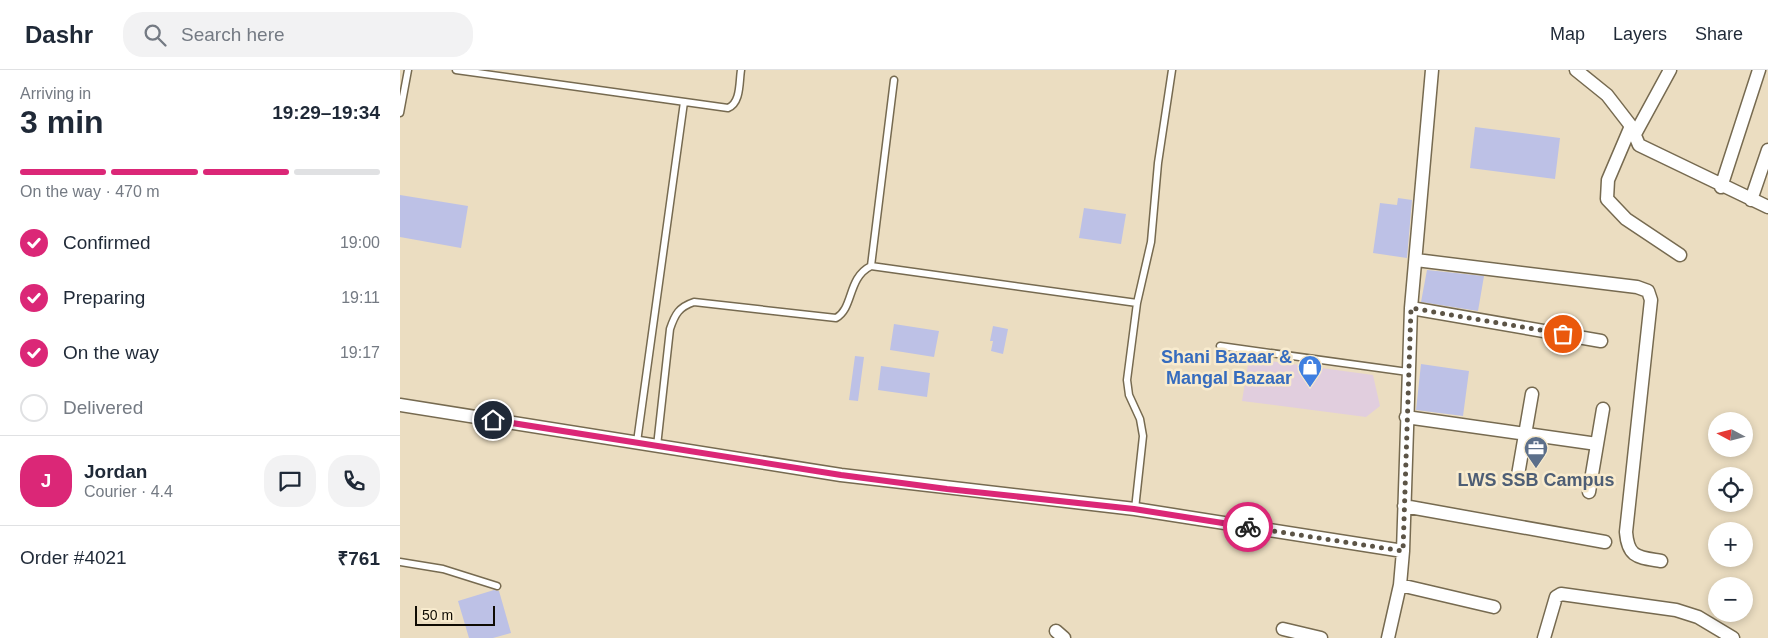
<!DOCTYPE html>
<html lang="en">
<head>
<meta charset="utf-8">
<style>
  body { margin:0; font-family:Helvetica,sans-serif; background:#f2f2f3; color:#1f2937; height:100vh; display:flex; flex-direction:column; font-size:19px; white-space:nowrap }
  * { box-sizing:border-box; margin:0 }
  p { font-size:16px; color:#747a83 }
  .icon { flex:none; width:28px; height:28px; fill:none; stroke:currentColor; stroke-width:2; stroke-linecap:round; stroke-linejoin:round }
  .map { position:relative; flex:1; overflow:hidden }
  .drawer { display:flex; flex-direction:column; background:#fff; width:400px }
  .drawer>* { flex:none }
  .needle { width:32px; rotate:277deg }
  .buttons { position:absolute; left:1308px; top:342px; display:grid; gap:10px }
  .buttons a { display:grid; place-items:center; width:45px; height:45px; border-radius:50%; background:#fff; box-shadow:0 2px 8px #0003; font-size:25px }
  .scale { position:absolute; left:15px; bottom:12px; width:80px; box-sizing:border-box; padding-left:5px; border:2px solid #0f0b03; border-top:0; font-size:14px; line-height:18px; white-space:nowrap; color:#0f0b03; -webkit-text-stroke:4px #f8ebce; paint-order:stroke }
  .pin { position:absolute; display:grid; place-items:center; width:42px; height:42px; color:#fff; margin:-21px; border:2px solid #fff; border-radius:50%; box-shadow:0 1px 5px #0007 }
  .courier { position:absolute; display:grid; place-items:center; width:50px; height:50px; margin:-25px; border:4px solid #db2777; border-radius:50%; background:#fff; color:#222; box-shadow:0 1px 6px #0007 }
  .headline em { font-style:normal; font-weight:700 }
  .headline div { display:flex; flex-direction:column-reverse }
  .headline { display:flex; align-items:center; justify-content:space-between; height:85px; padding:0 20px }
  h1 { font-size:32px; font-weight:700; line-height:38px }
  .bar { display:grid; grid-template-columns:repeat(4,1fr); gap:8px 5px; align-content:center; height:60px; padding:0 20px }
  .bar i { height:6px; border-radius:4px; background:#e0e1e3 }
  .bar .on { background:#db2777 }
  .bar p { grid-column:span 4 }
  .line { display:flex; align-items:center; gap:12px; padding:0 20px; border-top:1px solid #e0e1e3 }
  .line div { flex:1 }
  .round { display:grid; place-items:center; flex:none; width:52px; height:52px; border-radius:20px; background:#f2f2f3 }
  ol { padding:0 20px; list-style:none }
  li { display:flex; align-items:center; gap:15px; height:55px }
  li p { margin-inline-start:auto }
  li .icon { padding:5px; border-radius:50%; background:#db2777; color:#fff; stroke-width:4 }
  li:last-child { color:#747a83 }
  li i { width:28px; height:28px; border:2px solid #e0e1e3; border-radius:50% }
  header { display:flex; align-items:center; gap:30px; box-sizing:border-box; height:70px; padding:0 25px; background:#fff; border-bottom:1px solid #e0e1e3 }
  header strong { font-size:24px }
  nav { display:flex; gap:28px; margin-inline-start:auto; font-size:18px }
  .search { width:350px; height:45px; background:#f2f2f3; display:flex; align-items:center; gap:12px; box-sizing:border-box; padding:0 18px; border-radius:20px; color:#747a83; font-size:19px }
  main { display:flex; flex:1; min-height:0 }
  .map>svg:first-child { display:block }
  .commercial { fill:#e1cede }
  .building { fill:#bdc1e6 }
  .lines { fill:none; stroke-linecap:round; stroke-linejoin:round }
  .service-casing { stroke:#766a50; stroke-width:9 }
  .minor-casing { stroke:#766a50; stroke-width:15 }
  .service { stroke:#fff; stroke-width:6 }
  .minor { stroke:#fff; stroke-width:12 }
  .done { stroke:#5c5446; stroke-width:5; stroke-dasharray:0 9 }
  .route { stroke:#db2777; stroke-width:6 }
  .labels { text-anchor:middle; stroke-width:5; stroke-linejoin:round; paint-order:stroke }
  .shop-label { font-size:18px; font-weight:bold; fill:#366cbe; stroke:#f8ebce; text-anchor:end }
  .service-label { font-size:18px; font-weight:bold; fill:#4e5e75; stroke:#f8ebce }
</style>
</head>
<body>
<header>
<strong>Dashr</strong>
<div class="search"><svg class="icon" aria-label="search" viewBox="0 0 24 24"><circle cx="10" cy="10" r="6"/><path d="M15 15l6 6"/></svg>Search here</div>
<nav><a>Map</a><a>Layers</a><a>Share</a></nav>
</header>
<main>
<section class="drawer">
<div class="headline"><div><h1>3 min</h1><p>Arriving in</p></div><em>19:29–19:34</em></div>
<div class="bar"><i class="on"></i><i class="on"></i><i class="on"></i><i></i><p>On the way · 470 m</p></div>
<ol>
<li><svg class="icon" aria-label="check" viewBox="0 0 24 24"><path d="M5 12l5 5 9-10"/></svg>Confirmed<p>19:00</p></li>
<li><svg class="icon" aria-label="check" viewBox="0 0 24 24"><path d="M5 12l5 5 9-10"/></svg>Preparing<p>19:11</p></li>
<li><svg class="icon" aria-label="check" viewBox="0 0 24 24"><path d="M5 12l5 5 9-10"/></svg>On the way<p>19:17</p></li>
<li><i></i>Delivered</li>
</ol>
<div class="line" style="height:90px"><b class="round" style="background:#db2777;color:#fff">J</b><div><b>Jordan</b><p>Courier · 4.4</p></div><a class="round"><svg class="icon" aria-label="chat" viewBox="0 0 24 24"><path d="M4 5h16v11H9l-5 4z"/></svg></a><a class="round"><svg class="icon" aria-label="phone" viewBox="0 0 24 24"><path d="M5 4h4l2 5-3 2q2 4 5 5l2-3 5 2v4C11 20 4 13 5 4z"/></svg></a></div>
<div class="line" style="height:65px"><div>Order #4021</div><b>₹761</b></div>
</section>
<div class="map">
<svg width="1368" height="568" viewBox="0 0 1368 568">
  <rect width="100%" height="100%" fill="#ebddc1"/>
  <!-- commercial -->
  <path class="commercial" d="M 849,288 L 973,305 L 980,336 L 966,347 L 842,331 Z"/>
  <!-- building -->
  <path class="building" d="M 1075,57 L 1160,68 L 1155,109 L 1070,98 Z
    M 0,125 L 68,136 L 61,178 L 0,167 Z
    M 998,128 L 1012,130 L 1007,188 L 973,183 L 980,133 L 997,135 Z
    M 684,138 L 726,144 L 721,174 L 679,168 Z
    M 1027,200 L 1084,206 L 1078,241 L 1021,232 Z
    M 494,254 L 539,261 L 534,287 L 490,280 Z
    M 593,256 L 608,259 L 603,284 L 591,281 L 593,271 L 590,271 Z
    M 455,286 L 464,287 L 458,331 L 449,330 Z
    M 1021,294 L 1069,301 L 1063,346 L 1016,340 Z
    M 481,296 L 530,303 L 527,327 L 478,320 Z
    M 94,520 L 99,521 L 111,563 L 93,568 L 69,568 L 58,531 Z"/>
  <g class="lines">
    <!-- service casing -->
    <g class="service-casing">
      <path id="service" d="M 56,0 L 328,38 C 341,33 339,12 341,0
        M 0,43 L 8,0
        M 471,196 L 494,10
        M 820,276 L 1008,302
        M 237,372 L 284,32
        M 257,376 L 270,259 C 275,244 279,237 294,232 L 436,248 C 454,238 447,208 471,196 L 737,233
        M 735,439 L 743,366 L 740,349 L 729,325 L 727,310 L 737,233 L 751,172 L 758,93 L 772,0
        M 0,492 L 43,499 L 97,516"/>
    </g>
    <!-- minor casing -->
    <g class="minor-casing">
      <path id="minor" d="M 1176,0 L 1207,25 L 1231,56 L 1239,75 L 1368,137
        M 1231,56 L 1208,110 L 1207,129 L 1226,149 L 1280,185
        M 1234,66 L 1270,0
        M 1321,117 L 1359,0
        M 1351,130 L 1368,80
        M 1016,190 L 1237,217 L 1248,221 L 1251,230 L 1226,462 C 1228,488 1238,487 1261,491
        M 1011,238 L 1201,271
        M 0,335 L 441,405 L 735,439 L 1003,481
        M 1006,347 L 1197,374
        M 1118,405 L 1132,324
        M 1189,422 L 1203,339
        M 1004,436 L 1205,472
        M 1000,515 L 1094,537
        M 883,559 L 921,568
        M 656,561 L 664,568
        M 988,568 L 1000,515 L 1003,481 L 1011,238 L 1032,0
        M 1144,568 L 1156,527 L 1161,524 L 1276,540 L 1298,547 L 1333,568"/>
    </g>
    <!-- service -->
    <use href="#service" class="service"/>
    <!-- minor -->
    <use href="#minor" class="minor"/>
  </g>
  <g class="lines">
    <!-- done -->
    <path class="done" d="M 848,457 L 1003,481 L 1011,238 L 1163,264"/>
    <!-- route -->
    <path class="route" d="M 93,350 L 441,405 L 547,419 L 734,439 L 848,457"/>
  </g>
  <!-- icons -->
  <defs>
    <g id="shop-pin" transform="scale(1.25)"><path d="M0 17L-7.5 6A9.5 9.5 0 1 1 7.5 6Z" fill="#3f7fe0" stroke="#f8ebce"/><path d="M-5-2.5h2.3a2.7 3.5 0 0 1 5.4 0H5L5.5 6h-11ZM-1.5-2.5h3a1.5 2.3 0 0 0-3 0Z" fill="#fff"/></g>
    <g id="office-pin" transform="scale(1.25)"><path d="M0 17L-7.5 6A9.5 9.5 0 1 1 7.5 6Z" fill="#5c6f8a" stroke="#f8ebce"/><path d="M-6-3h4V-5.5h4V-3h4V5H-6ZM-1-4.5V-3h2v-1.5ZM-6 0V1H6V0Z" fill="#fff"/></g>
  </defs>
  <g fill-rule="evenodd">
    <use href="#shop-pin" x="910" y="297"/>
    <use href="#office-pin" x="1136" y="378"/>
  </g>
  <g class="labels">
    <!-- shop labels -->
    <g class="shop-label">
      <text x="892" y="293">Shani Bazaar &amp;<tspan x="892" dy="21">Mangal Bazaar</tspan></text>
    </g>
    <!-- service labels -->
    <g class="service-label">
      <text x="1136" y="416">LWS SSB Campus</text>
    </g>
  </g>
</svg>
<div class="buttons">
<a><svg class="needle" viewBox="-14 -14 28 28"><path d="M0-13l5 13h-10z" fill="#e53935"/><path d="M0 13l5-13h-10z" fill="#747a83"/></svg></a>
<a><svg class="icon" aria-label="locate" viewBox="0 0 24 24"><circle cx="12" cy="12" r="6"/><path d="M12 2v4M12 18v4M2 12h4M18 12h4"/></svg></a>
<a>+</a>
<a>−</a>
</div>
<div class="scale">50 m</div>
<div class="pin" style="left:1163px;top:264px;background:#ea580c"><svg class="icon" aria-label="bag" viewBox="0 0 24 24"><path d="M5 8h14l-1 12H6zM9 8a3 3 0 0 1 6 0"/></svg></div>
<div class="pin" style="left:93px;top:350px;background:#1f2937"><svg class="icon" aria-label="home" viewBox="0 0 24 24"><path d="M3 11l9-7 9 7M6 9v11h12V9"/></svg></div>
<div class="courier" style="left:848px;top:457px"><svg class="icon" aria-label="bike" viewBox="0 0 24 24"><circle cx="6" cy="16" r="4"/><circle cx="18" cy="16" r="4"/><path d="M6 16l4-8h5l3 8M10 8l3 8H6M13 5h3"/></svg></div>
</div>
</main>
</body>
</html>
